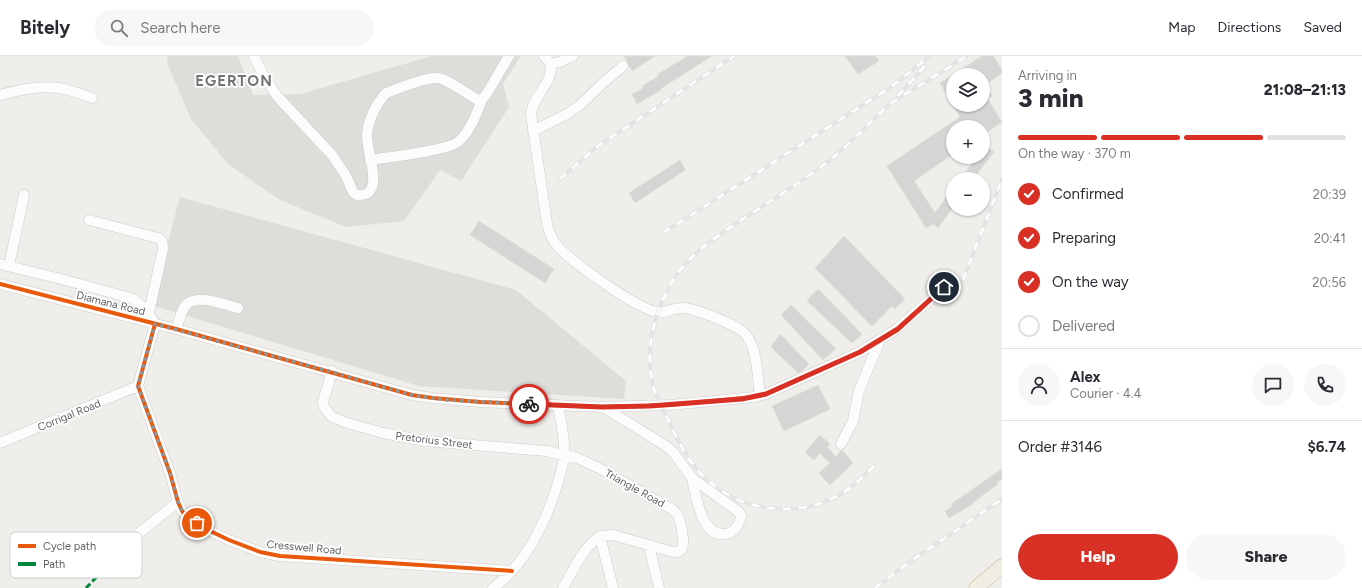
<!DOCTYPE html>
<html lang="en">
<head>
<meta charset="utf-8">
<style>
  body { margin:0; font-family:Figtree,sans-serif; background:#f7f7f7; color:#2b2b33; height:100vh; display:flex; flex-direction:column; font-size:15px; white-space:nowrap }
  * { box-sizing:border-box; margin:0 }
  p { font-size:13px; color:#7c7c81 }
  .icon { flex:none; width:22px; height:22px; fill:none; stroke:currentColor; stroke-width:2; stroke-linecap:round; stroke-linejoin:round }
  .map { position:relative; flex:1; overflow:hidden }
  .sheet { display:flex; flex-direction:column; background:#fff; width:360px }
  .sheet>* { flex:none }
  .fabs { position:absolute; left:946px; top:12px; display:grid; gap:8px }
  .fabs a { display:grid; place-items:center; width:44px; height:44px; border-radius:50%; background:#fff; box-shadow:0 1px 3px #0004; font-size:20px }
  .pin { position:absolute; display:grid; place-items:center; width:34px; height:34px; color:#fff; margin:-17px; border:2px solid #fff; border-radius:50%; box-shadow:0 1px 4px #0007 }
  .courier { position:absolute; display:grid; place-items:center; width:40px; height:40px; margin:-20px; border:3px solid #d93025; border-radius:50%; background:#fff; color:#222; box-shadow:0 1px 5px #0007 }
  .headline em { font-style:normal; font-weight:800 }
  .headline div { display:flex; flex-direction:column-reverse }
  .headline { display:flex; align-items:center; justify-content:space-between; height:68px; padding:0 16px }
  h1 { font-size:26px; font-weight:800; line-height:30px }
  .bar { display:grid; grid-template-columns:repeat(4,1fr); gap:6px 4px; align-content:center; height:48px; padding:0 16px }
  .bar i { height:5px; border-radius:3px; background:#e1e1e2 }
  .bar .current { background:#d93025 }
  .bar p { grid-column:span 4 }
  .line { display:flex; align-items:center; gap:10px; padding:0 16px; border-top:1px solid #e1e1e2 }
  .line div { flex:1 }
  .round { display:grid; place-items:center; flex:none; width:42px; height:42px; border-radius:21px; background:#f7f7f7 }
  ol { padding:0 16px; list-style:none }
  li { display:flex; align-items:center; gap:12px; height:44px }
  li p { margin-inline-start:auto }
  li .icon { padding:4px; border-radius:50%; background:#d93025; color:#fff; stroke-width:4 }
  li:last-child { color:#7c7c81 }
  li i { width:22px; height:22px; border:2px solid #e1e1e2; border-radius:50% }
  .primary-button { display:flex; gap:8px; margin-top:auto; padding:8px 16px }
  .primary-button a { flex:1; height:46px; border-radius:24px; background:#d93025; color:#fff; font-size:16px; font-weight:800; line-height:46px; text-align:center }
  .primary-button a+a { background:#f7f7f7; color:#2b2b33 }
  header { display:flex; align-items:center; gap:24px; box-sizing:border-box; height:56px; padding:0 20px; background:#fff; border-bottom:1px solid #e1e1e2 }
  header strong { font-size:19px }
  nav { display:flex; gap:22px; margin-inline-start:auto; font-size:14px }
  .search { width:280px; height:36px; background:#f7f7f7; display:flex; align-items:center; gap:10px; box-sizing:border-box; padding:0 14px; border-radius:22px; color:#7c7c81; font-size:15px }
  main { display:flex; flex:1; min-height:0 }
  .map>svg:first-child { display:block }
  .industrial { fill:#dfddda }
  .building { fill:#d6d5d3; stroke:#deddd9; fill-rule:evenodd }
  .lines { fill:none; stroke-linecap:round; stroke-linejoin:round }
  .minor-casing { stroke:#cbcccc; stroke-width:11 }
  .highway-casing { stroke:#c8b996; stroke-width:15 }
  .minor { stroke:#fdfcfc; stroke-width:10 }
  .highway { stroke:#f0ede3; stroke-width:14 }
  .rail-casing { stroke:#e4e4e4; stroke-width:4 }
  .rail { stroke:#fff; stroke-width:2.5; stroke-dasharray:8; stroke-linecap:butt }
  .quiet { stroke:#00873e; stroke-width:3; stroke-dasharray:6 3; stroke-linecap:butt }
  .cycleway-casing { stroke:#fff; stroke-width:6 }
  .cycleway { stroke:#e8590c; stroke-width:4 }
  .done { stroke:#919496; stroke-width:4; stroke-dasharray:0 7.2 }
  .route { stroke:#d93025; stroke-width:5 }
  .labels { text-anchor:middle; stroke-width:3.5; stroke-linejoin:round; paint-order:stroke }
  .street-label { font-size:11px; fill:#5f6368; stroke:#fff }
  .district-label { font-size:15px; font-weight:bold; letter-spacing:1px; fill:#70757a; stroke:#fff }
  .key { fill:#fff; stroke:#cfd0d2; stroke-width:1 }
  .key-label { font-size:11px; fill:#5f6368 }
</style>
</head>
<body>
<header>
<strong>Bitely</strong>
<div class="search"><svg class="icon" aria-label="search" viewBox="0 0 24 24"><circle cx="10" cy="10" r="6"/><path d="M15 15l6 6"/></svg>Search here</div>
<nav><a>Map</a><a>Directions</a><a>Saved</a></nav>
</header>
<main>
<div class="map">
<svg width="1002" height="532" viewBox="0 0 1002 532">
  <rect width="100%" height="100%" fill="#efeeea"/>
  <!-- industrial -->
  <path class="industrial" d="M 167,0 L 238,0 L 253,39 L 300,38 L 432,0 L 521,0 L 503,28 L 509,51 L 461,125 L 440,114 L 404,165 L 346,171 L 280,144 L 228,108 L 191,63 L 168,9 Z
    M 180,141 L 516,234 L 626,325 L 624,343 L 419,330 L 151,249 Z"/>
  <!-- building -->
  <path class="building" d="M 624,0 L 655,0 L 632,15 Z
    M 688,0 L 712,0 L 660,33 L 661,34 L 637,48 L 632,38 L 644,32 L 642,30 L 659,20 L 658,18 Z
    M 845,0 L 875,0 L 879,5 L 858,18 Z
    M 982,0 L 993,0 L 1002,14 L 1002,17 L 985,29 L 992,40 L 987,42 L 1002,66 L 983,79 L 983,71 L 953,71 L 953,98 L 914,125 L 935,157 L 953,132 L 953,151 L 938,172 L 934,168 L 926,172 L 887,110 L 960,61 L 940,27 ZM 953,19 L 983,19 L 983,49 L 953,49 Z
    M 983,88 L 994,96 L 973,123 L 960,123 L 977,101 L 983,101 Z
    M 680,104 L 685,114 L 635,147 L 629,137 Z
    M 479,165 L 554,213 L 545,227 L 470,179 Z
    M 844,180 L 905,243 L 895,253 L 892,250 L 872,270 L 815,212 Z
    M 818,233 L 862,278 L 852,287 L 807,245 Z
    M 791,249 L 836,293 L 823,304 L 781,259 Z
    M 780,278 L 809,308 L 802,315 L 798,317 L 771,291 Z
    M 818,329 L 830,353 L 784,375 L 772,350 Z
    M 820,379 L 830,388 L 827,391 L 836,401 L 842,394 L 853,407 L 830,429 L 819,417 L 830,407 L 820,397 L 814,404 L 805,396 Z
    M 1002,413 L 1002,423 L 998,425 L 998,428 L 972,447 L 973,448 L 949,462 L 945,455 L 953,450 L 951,448 Z"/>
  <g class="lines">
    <!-- minor casing -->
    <g class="minor-casing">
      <path id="minor" d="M 254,0 L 263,19 L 277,40 L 332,99 L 346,120 L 353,136 L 357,139 C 361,139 366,139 369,136 C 380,125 366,93 367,79 C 368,64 376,48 386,37 C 397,33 425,21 437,22 C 449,23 466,38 478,44 L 482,43 L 486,39 L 509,0
        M 544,0 C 546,2 549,5 550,8 C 556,23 532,41 531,58 L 547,168 C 549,175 551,181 555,187 C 568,204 638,254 658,256 C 667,257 675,251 685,252 C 697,254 708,259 719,263 C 727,267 734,270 741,274 C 758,286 757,320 760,339
        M 550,8 L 560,6 L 573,0
        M 0,39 C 22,33 46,28 68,34 C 76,36 84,39 92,42
        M 533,75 L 567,58 L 580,49 L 603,27 L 623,10
        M 370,104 C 388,101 445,95 458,86 C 470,76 477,58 482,43
        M 89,164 L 158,182 C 163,185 163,188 163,193 L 149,256
        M 0,208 L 57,222 L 131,242 C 142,248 149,257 155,268 L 138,330 L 170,417 L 178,446 L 182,455 L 189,462 L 206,473 L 229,484 L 260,496 L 280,500 L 512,515
        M 9,210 L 24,139
        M 0,228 L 176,273 L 412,339 L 433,342 L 480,346 L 602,351 L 670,349 L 754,341 L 766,338 L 860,296 L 897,273 L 944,231
        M 176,273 C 179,265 181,255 186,249 C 197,237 225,249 238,252
        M 332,315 L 323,346 L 324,351 L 331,360 L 344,366 L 383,377 L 425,385 L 546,395 L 577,402 L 599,412 L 668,451 C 672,453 676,456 678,460 C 681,466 685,487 682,493 C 680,496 677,496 673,496 L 613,479 L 600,480 L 613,532
        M 603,351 L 666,390 L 673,396 L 692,422 L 739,456 L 741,460 C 740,467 736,474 729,477 C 702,486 696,440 692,422
        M 0,387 L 138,330
        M 841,388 L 853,365 L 859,335 L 880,284
        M 649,490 L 659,532
        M 119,493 L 178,446
        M 493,532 C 524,509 543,472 555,436 C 559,424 563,411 564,398 C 565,382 561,365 558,350
        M 563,532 C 573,514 583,492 600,480"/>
    </g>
    <!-- highway casing -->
    <g class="highway-casing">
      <path id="highway" d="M 976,532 L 1002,510"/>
    </g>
    <!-- minor -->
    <use href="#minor" class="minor"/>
    <!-- highway -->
    <use href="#highway" class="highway"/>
    <!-- rail casing -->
    <g class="rail-casing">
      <path id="rail" d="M 898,40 L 925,10
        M 560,123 L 598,90 L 734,0
        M 663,177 L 891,31 L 930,0
        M 963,224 L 1002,123
        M 874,410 C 864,420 854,430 841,438 C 794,465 731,455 696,412 C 686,400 679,386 672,372 C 666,359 659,346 654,333 C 644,298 653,262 669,231 C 686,200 714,182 743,163 C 769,146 796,129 821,111 C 846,93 865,70 888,50 C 897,43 907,37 917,31 C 934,21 950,10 967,0
        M 875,532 L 911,505 L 1002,443"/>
    </g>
    <!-- rail -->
    <use href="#rail" class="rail"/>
    <!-- quiet -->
    <path class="quiet" d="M 86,532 L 117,500 L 119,493"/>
    <!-- cycleway casing -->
    <g class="cycleway-casing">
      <path id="cycleway" d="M 0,228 L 176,273 L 412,339 L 433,342 L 480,346 L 602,351 L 670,349 L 754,341 L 766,338 L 860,296 L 897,273 L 944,231
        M 155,268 L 138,330 L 170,417 L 178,446 L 182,455 L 189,462 L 206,473 L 229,484 L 260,496 L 280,500 L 512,515"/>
    </g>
    <!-- cycleway -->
    <use href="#cycleway" class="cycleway"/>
  </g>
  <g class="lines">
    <!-- done -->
    <path class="done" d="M 197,467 L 189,462 L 182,455 L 178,446 L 170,417 L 138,330 L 155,268 L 332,316 L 412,339 L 448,344 L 529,348"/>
    <!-- route -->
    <path class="route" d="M 529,348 L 602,351 L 650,350 L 742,343 L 766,338 L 860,296 L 898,273 L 944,231"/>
  </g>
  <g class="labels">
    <!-- street labels -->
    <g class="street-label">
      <text transform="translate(111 247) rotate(14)" y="4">Diamana Road</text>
      <text transform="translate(69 359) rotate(-22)" y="4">Corrigal Road</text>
      <text transform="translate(434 384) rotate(7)" y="4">Pretorius Street</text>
      <text transform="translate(635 432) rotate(29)" y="4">Triangle Road</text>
      <text transform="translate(304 491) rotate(5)" y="4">Cresswell Road</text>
    </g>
    <!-- district labels -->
    <g class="district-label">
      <text x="234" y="30">EGERTON</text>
    </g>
  </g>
  <!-- legend -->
  <rect x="10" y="476" width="132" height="46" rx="6" class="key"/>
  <rect x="18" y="488" width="18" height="4" fill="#e8590c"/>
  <rect x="18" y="506" width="18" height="4" fill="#00873e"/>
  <g class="key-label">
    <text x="43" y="494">Cycle path</text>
    <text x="43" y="512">Path</text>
  </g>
</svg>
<div class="fabs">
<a><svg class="icon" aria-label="layers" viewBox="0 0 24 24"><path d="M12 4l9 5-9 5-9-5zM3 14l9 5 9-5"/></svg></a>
<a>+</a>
<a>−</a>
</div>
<div class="pin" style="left:197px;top:467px;background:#ea580c"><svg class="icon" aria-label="bag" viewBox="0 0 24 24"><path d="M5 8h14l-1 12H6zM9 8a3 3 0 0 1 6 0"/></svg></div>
<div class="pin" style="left:944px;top:231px;background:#1f2937"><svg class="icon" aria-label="home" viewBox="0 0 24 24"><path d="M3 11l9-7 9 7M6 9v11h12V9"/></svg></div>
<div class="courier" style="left:529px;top:348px"><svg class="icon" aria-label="bike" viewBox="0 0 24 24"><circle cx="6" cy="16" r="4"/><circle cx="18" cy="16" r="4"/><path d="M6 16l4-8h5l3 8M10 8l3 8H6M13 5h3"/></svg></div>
</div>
<section class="sheet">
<div class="headline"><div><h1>3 min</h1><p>Arriving in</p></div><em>21:08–21:13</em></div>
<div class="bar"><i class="current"></i><i class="current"></i><i class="current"></i><i></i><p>On the way · 370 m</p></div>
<ol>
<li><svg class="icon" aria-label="check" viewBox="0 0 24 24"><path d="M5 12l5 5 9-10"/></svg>Confirmed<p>20:39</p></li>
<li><svg class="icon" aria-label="check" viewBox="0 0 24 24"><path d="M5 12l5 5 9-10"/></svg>Preparing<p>20:41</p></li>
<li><svg class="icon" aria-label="check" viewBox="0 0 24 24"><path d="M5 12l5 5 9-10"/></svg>On the way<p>20:56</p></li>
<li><i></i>Delivered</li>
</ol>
<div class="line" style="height:72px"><a class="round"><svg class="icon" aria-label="person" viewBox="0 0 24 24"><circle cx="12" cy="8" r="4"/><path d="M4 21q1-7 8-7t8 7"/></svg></a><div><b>Alex</b><p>Courier · 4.4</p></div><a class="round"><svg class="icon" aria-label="chat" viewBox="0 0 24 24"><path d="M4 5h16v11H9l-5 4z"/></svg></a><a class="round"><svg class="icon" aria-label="phone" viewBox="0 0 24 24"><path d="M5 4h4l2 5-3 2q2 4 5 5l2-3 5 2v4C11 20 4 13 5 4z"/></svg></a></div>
<div class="line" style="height:52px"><div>Order #3146</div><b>$6.74</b></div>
<div class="primary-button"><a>Help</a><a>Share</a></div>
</section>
</main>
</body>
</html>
